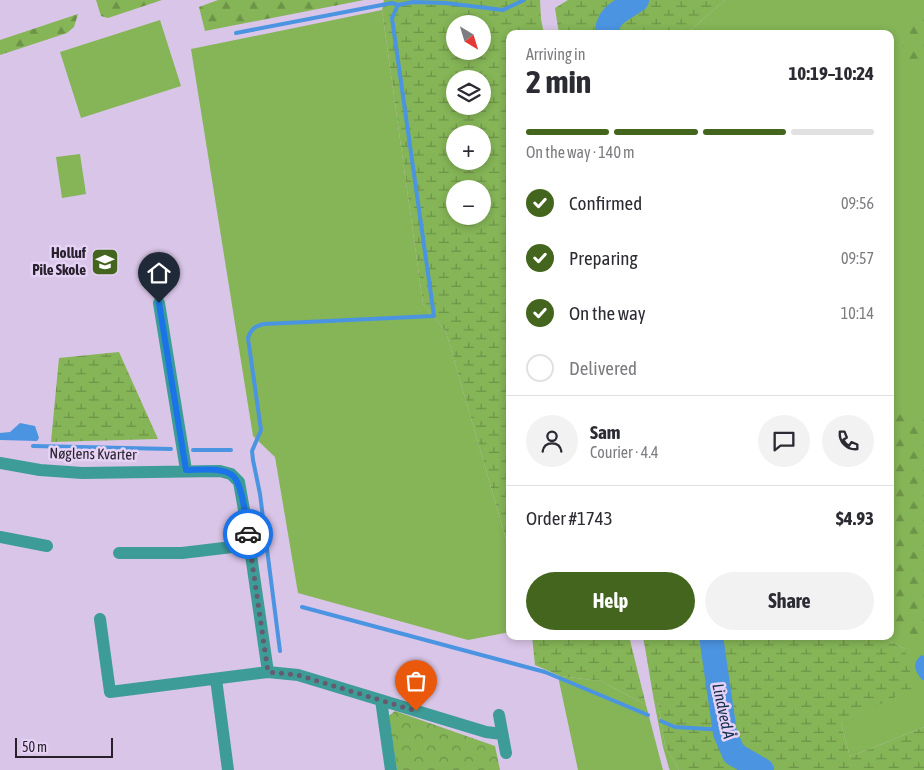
<!DOCTYPE html>
<html lang="en">
<head>
<meta charset="utf-8">
<style>
  body { margin:0; font-family:"Asap Condensed",sans-serif; background:#f2f2f3; color:#2b2b33; height:100vh; display:flex; flex-direction:column; font-size:19px; white-space:nowrap }
  * { box-sizing:border-box; margin:0 }
  p { font-size:16px; color:#7c7c81 }
  .icon { flex:none; width:28px; height:28px; fill:none; stroke:currentColor; stroke-width:2; stroke-linecap:round; stroke-linejoin:round }
  .map { position:relative; flex:1; overflow:hidden }
  .details { position:absolute; left:506px; top:30px; width:388px; height:610px; display:flex; flex-direction:column; background:#fff; border-radius:10px; box-shadow:0 2px 8px #0003 }
  .details>* { flex:none }
  .needle { width:32px; rotate:142deg }
  .fabs { position:absolute; left:446px; top:15px; display:grid; gap:10px }
  .fabs a { display:grid; place-items:center; width:45px; height:45px; border-radius:50%; background:#fff; box-shadow:0 2px 8px #0003; font-size:25px }
  .scale { position:absolute; left:15px; bottom:12px; width:98px; box-sizing:border-box; padding-left:5px; border:2px solid #28212d; border-top:0; font-size:14px; line-height:18px; white-space:nowrap; color:#28212d; -webkit-text-stroke:4px #e6d2f4; paint-order:stroke }
  .pin { position:absolute; display:grid; place-items:center; width:42px; height:42px; color:#fff; margin:-51px -21px; border-radius:50% 50% 50% 0; rotate:-45deg; box-shadow:0 0 5px #0007 }
  .pin .icon { rotate:45deg }
  .courier { position:absolute; display:grid; place-items:center; width:50px; height:50px; margin:-25px; border:4px solid #1a73e8; border-radius:50%; background:#fff; color:#222; box-shadow:0 1px 6px #0007 }
  .overview em { font-style:normal; font-weight:700 }
  .overview div { display:flex; flex-direction:column-reverse }
  .overview { display:flex; align-items:center; justify-content:space-between; height:85px; padding:0 20px }
  h1 { font-size:32px; font-weight:700; line-height:38px }
  .bar { display:grid; grid-template-columns:repeat(4,1fr); gap:8px 5px; align-content:center; height:60px; padding:0 20px }
  .bar i { height:6px; border-radius:4px; background:#e1e1e2 }
  .bar .on { background:#43651d }
  .bar p { grid-column:span 4 }
  .line { display:flex; align-items:center; gap:12px; padding:0 20px; border-top:1px solid #e1e1e2 }
  .line div { flex:1 }
  .round { display:grid; place-items:center; flex:none; width:52px; height:52px; border-radius:26px; background:#f2f2f3 }
  ol { padding:0 20px; list-style:none }
  li { display:flex; align-items:center; gap:15px; height:55px }
  li p { margin-inline-start:auto }
  li .icon { padding:5px; border-radius:50%; background:#43651d; color:#fff; stroke-width:4 }
  li:last-child { color:#7c7c81 }
  li i { width:28px; height:28px; border:2px solid #e1e1e2; border-radius:50% }
  .cta { display:flex; gap:10px; margin-top:auto; padding:10px 20px }
  .cta a { flex:1; height:58px; border-radius:30px; background:#43651d; color:#fff; font-size:20px; font-weight:700; line-height:58px; text-align:center }
  .cta a+a { background:#f2f2f3; color:#2b2b33 }
  .map>svg:first-child { display:block }
  .grass { fill:#85b557 }
  .forest { fill:url(#forest-firs) }
  .wetland { fill:url(#wetland-marsh); fill-rule:evenodd }
  .park { fill:url(#park-crowns) }
  .water { fill:#4b94e1 }
  .lines { fill:none; stroke-linecap:round; stroke-linejoin:round }
  .stream { stroke:#4b94e1; stroke-width:4 }
  .river { stroke:#4b94e1; stroke-width:24 }
  .minor { stroke:#3d9c98; stroke-width:12 }
  .done { stroke:#665a6e; stroke-width:5; stroke-dasharray:0 9 }
  .route { stroke:#1a73e8; stroke-width:6 }
  .labels { text-anchor:middle; stroke-width:5; stroke-linejoin:round; paint-order:stroke }
  .poi-label { font-size:15px; font-weight:bold; fill:#28212d; stroke:#e6d2f4; text-anchor:end }
  .street-label { font-size:15px; fill:#28212d; stroke:#e6d2f4 }
  .water-label { font-size:16px; font-style:italic; fill:#12304f; stroke:#e6d2f4 }
</style>
</head>
<body>
<div class="map">
<svg width="924" height="770" viewBox="0 0 924 770">
  <defs>
    <pattern id="forest-firs" width="22" height="20" patternUnits="userSpaceOnUse" patternTransform="scale(1.25)"><rect width="22" height="20" fill="#85b557"/><path d="M5 1l3.5 6h-7zM16 11l3.5 6h-7z" fill="#6d9348"/></pattern>
    <pattern id="wetland-marsh" width="20" height="14" patternUnits="userSpaceOnUse" patternTransform="scale(1.25)"><rect width="20" height="14" fill="#85b557"/><path d="M1 5h8M5 5V1M11 12h8M15 12V8" fill="none" stroke="#6d9348"/></pattern>
    <pattern id="park-crowns" width="20" height="18" patternUnits="userSpaceOnUse" patternTransform="scale(1.25)"><rect width="20" height="18" fill="#85b557"/><path d="M2 6a3 3 0 1 1 6 0M12 15a3 3 0 1 1 6 0" fill="none" stroke="#6d9348"/></pattern>
  </defs>
  <rect width="100%" height="100%" fill="#d9c5e7"/>
  <!-- grass -->
  <path class="grass" d="M 725,0 L 924,0 L 924,727 L 850,757 L 841,723 L 905,649 L 881,636 L 890,636 L 890,34 L 686,34 Z
    M 382,10 L 423,304 L 446,332 L 510,553 L 510,632 L 468,640 L 298,593 L 275,457 L 253,436 L 191,49 Z
    M 160,20 L 181,86 L 81,118 L 60,52 Z
    M 80,154 L 86,194 L 62,198 L 56,157 Z
    M 560,676 L 601,681 L 646,705 L 663,770 L 578,770 L 559,681 Z
    M 654,701 L 658,703 L 665,746 L 679,770 L 670,770 L 669,768 L 663,747 Z"/>
  <!-- forest -->
  <path class="forest" d="M 96,0 L 162,0 L 108,18 L 101,16 Z
    M 218,0 L 364,0 L 205,31 L 199,7 Z
    M 78,14 L 74,27 L 67,33 L 0,55 L 0,40 Z
    M 924,14 L 924,58 L 897,63 L 913,19 Z
    M 920,411 L 924,416 L 924,642 L 910,638 L 890,625 L 890,424 L 901,413 Z"/>
  <!-- wetland -->
  <path class="wetland" d="M 384,0 L 540,0 L 541,19 L 544,34 L 510,34 L 510,553 L 446,332 L 423,304 L 382,10 ZM 455,24 L 482,24 L 482,51 L 455,51 ZM 455,79 L 482,79 L 482,106 L 455,106 ZM 455,134 L 482,134 L 482,161 L 455,161 ZM 455,189 L 482,189 L 482,216 L 455,216 Z
    M 568,0 L 725,0 L 686,34 L 559,34 L 555,8 Z
    M 119,352 L 158,439 L 51,442 L 59,358 Z
    M 532,636 L 629,636 L 646,705 L 601,681 L 560,676 L 535,665 Z
    M 643,636 L 881,636 L 905,649 L 914,688 L 841,723 L 850,757 L 924,727 L 924,770 L 679,770 L 665,746 L 658,703 L 654,701 Z"/>
  <!-- park -->
  <path class="park" d="M 395,711 L 495,746 L 500,770 L 397,770 L 389,716 Z"/>
  <!-- water -->
  <path class="water" d="M 20,423 L 35,426 L 39,438 L 37,441 L 0,440 L 0,433 L 10,432 Z
    M 922,655 L 924,656 L 924,680 L 922,680 C 915,671 911,663 922,655 Z"/>
  <g class="lines">
    <!-- stream -->
    <path class="stream" d="M 236,33 L 392,3 L 398,5
      M 33,446 L 171,449
      M 193,450 L 231,450
      M 302,607 L 545,672 L 648,715
      M 280,651 L 260,494 L 253,460 L 252,451 L 261,430 L 248,338 C 251,329 255,326 264,324 L 434,316 L 392,18 L 398,5 L 413,2 L 446,3 L 503,10 L 524,0
      M 661,721 L 675,727 L 725,730"/>
    <!-- river -->
    <path class="river" d="M 607,34 C 606,15 623,10 637,0
      M 711,636 L 725,733 L 734,754 L 762,770"/>
    <!-- minor -->
    <path class="minor" d="M 159,303 L 186,470
      M 0,463 L 40,470 L 82,473 L 220,471 L 231,474 L 239,482 L 246,521 L 268,672 L 298,675 L 486,732 L 502,734
      M 0,537 L 47,546
      M 119,553 L 182,553 L 249,545
      M 100,619 L 110,692 L 268,672
      M 216,679 L 228,770
      M 381,700 L 391,770
      M 499,715 L 506,753"/>
  </g>
  <g class="lines">
    <!-- done -->
    <path class="done" d="M 248,534 L 268,672 L 298,675 L 416,711"/>
    <!-- route -->
    <path class="route" d="M 159,303 L 186,470 C 199,470 221,467 232,475 C 243,483 246,520 248,534"/>
  </g>
  <!-- icons -->
  <defs>
    <g id="school-square" transform="scale(1.4375)"><rect x="-9" y="-9" width="18" height="18" rx="4" fill="#43651d" stroke="#e6d2f4"/><path d="M0-5L7-2L0 1L-7-2ZM-4 1L0 2.5L4 1V4Q0 6-4 4Z" fill="#fff"/></g>
  </defs>
  <g fill-rule="evenodd">
    <use href="#school-square" x="105" y="262"/>
  </g>
  <g class="labels">
    <!-- poi labels -->
    <g class="poi-label">
      <text x="86" y="258">Holluf<tspan x="86" dy="17">Pile Skole</tspan></text>
    </g>
    <!-- street labels -->
    <g class="street-label">
      <text transform="translate(93 454) rotate(1)" y="5">Nøglens Kvarter</text>
    </g>
    <!-- water labels -->
    <g class="water-label">
      <text transform="translate(724 711) rotate(78)" y="6">Lindved Å</text>
    </g>
  </g>
</svg>
<div class="fabs">
<a><svg class="needle" viewBox="-14 -14 28 28"><path d="M0-13l5 13h-10z" fill="#e53935"/><path d="M0 13l5-13h-10z" fill="#7c7c81"/></svg></a>
<a><svg class="icon" aria-label="layers" viewBox="0 0 24 24"><path d="M12 4l9 5-9 5-9-5zM3 14l9 5 9-5"/></svg></a>
<a>+</a>
<a>−</a>
</div>
<div class="scale">50 m</div>
<div class="pin" style="left:416px;top:711px;background:#ea580c"><svg class="icon" aria-label="bag" viewBox="0 0 24 24"><path d="M5 8h14l-1 12H6zM9 8a3 3 0 0 1 6 0"/></svg></div>
<div class="pin" style="left:159px;top:303px;background:#1f2937"><svg class="icon" aria-label="home" viewBox="0 0 24 24"><path d="M3 11l9-7 9 7M6 9v11h12V9"/></svg></div>
<div class="courier" style="left:248px;top:534px"><svg class="icon" aria-label="car" viewBox="0 0 24 24"><path d="M5 17H2v-5l4-1 3-4h7l3 4 3 1v5h-3M9 17h6M6 11h13"/><circle cx="7" cy="17" r="2"/><circle cx="17" cy="17" r="2"/></svg></div>
<section class="details">
<div class="overview"><div><h1>2 min</h1><p>Arriving in</p></div><em>10:19–10:24</em></div>
<div class="bar"><i class="on"></i><i class="on"></i><i class="on"></i><i></i><p>On the way · 140 m</p></div>
<ol>
<li><svg class="icon" aria-label="check" viewBox="0 0 24 24"><path d="M5 12l5 5 9-10"/></svg>Confirmed<p>09:56</p></li>
<li><svg class="icon" aria-label="check" viewBox="0 0 24 24"><path d="M5 12l5 5 9-10"/></svg>Preparing<p>09:57</p></li>
<li><svg class="icon" aria-label="check" viewBox="0 0 24 24"><path d="M5 12l5 5 9-10"/></svg>On the way<p>10:14</p></li>
<li><i></i>Delivered</li>
</ol>
<div class="line" style="height:90px"><a class="round"><svg class="icon" aria-label="person" viewBox="0 0 24 24"><circle cx="12" cy="8" r="4"/><path d="M4 21q1-7 8-7t8 7"/></svg></a><div><b>Sam</b><p>Courier · 4.4</p></div><a class="round"><svg class="icon" aria-label="chat" viewBox="0 0 24 24"><path d="M4 5h16v11H9l-5 4z"/></svg></a><a class="round"><svg class="icon" aria-label="phone" viewBox="0 0 24 24"><path d="M5 4h4l2 5-3 2q2 4 5 5l2-3 5 2v4C11 20 4 13 5 4z"/></svg></a></div>
<div class="line" style="height:65px"><div>Order #1743</div><b>$4.93</b></div>
<div class="cta"><a>Help</a><a>Share</a></div>
</section>
</div>
</body>
</html>
